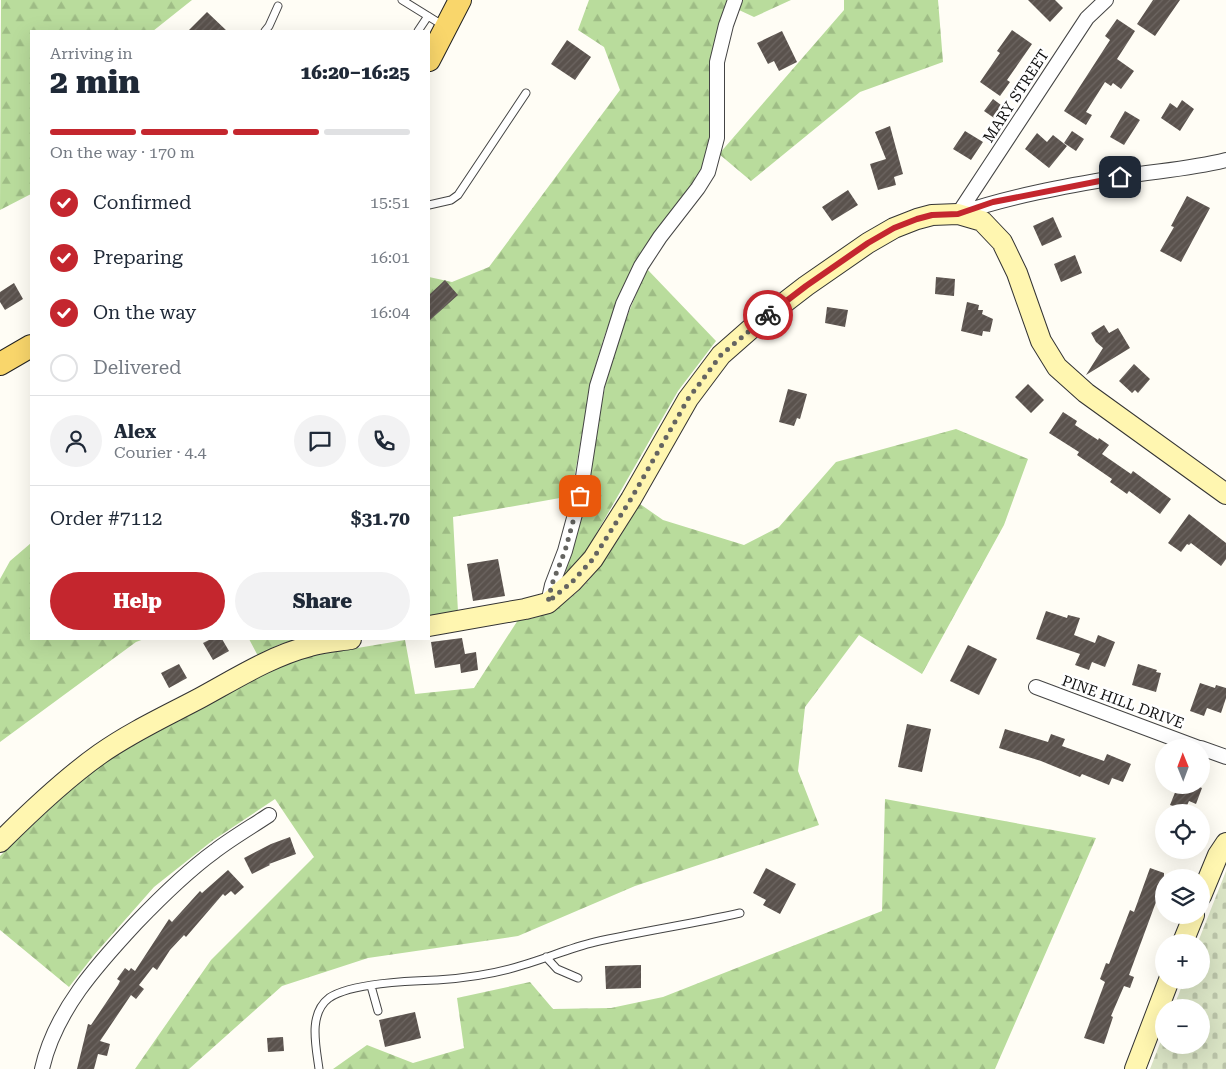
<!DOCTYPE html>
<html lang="en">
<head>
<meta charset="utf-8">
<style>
  body { margin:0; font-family:"Roboto Serif",serif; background:#f2f2f3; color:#1f2937; height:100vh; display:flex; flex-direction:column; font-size:19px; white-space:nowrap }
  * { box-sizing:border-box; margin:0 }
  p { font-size:16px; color:#747a83 }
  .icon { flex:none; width:28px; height:28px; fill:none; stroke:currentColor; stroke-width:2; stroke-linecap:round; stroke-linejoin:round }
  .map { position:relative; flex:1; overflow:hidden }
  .sheet { position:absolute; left:30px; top:30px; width:400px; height:610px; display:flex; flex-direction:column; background:#fff; border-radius:0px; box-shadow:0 5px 20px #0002 }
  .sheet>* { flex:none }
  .needle { width:32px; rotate:359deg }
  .buttons { position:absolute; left:1155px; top:739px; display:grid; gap:10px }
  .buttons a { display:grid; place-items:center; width:55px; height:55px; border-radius:50%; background:#fff; box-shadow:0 5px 20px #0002; font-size:25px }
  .pin { position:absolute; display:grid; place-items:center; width:42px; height:42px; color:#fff; margin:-21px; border-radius:10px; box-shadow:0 2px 8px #0006 }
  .courier { position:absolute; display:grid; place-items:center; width:50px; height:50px; margin:-25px; border:4px solid #c4262e; border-radius:50%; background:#fff; color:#222; box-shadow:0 1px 6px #0007 }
  .head em { font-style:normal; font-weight:800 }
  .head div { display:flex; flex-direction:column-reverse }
  .head { display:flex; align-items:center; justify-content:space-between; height:85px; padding:0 20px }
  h1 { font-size:32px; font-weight:800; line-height:38px }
  .bar { display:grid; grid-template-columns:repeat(4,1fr); gap:8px 5px; align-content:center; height:60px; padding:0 20px }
  .bar i { height:6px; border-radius:4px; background:#e0e1e3 }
  .bar .current { background:#c4262e }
  .bar p { grid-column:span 4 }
  .line { display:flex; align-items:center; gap:12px; padding:0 20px; border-top:1px solid #e0e1e3 }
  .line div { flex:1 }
  .round { display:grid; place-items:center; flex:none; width:52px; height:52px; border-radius:26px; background:#f2f2f3 }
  ol { padding:0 20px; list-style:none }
  li { display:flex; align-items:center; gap:15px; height:55px }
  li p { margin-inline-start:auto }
  li .icon { padding:5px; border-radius:50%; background:#c4262e; color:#fff; stroke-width:4 }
  li:last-child { color:#747a83 }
  li i { width:28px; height:28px; border:2px solid #e0e1e3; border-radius:50% }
  .action { display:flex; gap:10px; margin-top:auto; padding:10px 20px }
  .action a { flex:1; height:58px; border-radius:30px; background:#c4262e; color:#fff; font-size:20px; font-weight:800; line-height:58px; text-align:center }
  .action a+a { background:#f2f2f3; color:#1f2937 }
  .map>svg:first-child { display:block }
  .forest { fill:url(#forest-firs) }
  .cemetery { fill:url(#cemetery-stones) }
  .building { fill:url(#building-hatch) }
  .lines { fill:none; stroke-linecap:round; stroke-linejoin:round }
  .lane-casing { stroke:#444; stroke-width:9 }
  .street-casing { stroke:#444; stroke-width:16 }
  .secondary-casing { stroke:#333; stroke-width:22 }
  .primary-casing { stroke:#222; stroke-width:24 }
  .lane { stroke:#fff; stroke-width:7 }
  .street { stroke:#fff; stroke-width:14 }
  .secondary { stroke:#fff6b0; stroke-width:20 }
  .primary { stroke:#f9d66b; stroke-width:22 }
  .done { stroke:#646461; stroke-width:5; stroke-dasharray:0 9 }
  .route { stroke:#c4262e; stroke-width:6 }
  .labels { text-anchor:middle; stroke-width:5; stroke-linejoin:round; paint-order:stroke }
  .street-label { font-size:15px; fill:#111; stroke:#fff }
</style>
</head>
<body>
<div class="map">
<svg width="1226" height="1069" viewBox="0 0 1226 1069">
  <defs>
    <pattern id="forest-firs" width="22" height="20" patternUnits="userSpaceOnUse" patternTransform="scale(1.25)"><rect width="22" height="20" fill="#b9dc9c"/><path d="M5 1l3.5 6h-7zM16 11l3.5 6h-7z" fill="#9ebc85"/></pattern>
    <pattern id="cemetery-stones" width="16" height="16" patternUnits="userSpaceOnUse" patternTransform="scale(1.25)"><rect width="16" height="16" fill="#d9e3c4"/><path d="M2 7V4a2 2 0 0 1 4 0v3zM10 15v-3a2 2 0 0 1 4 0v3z" fill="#b9c2a7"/></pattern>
    <pattern id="building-hatch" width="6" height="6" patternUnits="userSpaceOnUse" patternTransform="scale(1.25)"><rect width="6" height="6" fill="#5a524d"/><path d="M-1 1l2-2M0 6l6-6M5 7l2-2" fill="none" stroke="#6d6662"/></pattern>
  </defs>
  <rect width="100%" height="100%" fill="#fffdf5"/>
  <!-- forest -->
  <path class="forest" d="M 1,0 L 192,0 L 153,31 L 31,31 L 31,194 L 0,210 Z
    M 589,0 L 729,0 L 709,70 L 710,138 L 706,160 L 692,185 L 653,235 L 628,277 L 605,334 L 592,377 L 571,496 L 453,517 L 458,612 L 429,616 L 429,277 L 452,282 L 489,267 L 620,90 L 604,47 L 578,30 Z
    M 743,0 L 791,0 L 754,17 L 739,10 Z
    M 844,0 L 938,0 L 943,62 L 860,92 L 751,181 L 719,154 L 844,10 Z
    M 647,269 L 716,341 L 678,391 L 584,555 L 562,580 C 587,516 591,453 605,387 C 614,346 630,308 647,269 Z
    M 956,429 L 1028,459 L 1004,525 L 922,674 L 859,635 L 805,707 L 798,771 L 819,825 L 635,886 L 518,936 L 368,958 L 282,986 L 189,1069 L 135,1069 L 211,960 L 314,857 L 275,799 L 212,841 L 154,887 L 94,955 L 69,987 L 0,930 L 0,856 L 76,784 L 109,759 L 163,728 L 292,659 L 405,640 L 415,694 L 474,688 L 518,620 C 524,620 531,619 537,617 C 587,600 614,545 640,504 L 663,520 L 744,545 L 779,527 L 836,462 Z
    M 31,543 L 31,639 L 144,639 L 136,642 L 0,742 L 0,579 L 10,561 Z
    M 249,639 L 297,639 L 278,645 L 258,656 Z
    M 885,799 L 1096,838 L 995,1069 L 333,1069 L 367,1045 L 413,1063 L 464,1048 L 457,998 L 530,982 L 553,1009 L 611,1008 L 663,997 L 882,911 Z"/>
  <!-- cemetery -->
  <path class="cemetery" d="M 1226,871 L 1226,1069 L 1150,1069 L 1164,1033 L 1164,1045 L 1201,1045 L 1201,1008 L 1174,1007 L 1184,980 L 1201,980 L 1201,942 L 1198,942 Z"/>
  <!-- building -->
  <path class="building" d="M 1028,0 L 1055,0 L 1063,8 L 1050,22 Z
    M 1153,0 L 1180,0 L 1155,36 L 1137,24 Z
    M 207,12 L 227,31 L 188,31 Z
    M 1117,19 L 1135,31 L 1117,59 L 1134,71 L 1121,89 L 1113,83 L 1111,86 L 1105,82 L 1086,112 L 1092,115 L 1086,125 L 1064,111 L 1110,40 L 1105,36 Z
    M 1012,30 L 1032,44 L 1007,80 L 1010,82 L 1000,96 L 980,82 L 1000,53 L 997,51 Z
    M 782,31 L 797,62 L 779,71 L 774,61 L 768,64 L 757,43 Z
    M 567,40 L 591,57 L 575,80 L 551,64 Z
    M 993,99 L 1005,108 L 997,120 L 984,111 Z
    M 1182,100 L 1194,109 L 1180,131 L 1161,118 L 1170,103 L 1177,108 Z
    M 1125,111 L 1140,120 L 1124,145 L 1110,137 Z
    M 890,126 L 903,174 L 894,177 L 896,185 L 878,190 L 870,164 L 886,159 L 875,132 Z
    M 965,131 L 983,142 L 971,160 L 953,149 Z
    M 1072,131 L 1084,139 L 1076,151 L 1064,143 Z
    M 1037,133 L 1047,142 L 1053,135 L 1067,146 L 1049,168 L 1025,149 Z
    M 848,190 L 858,205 L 832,221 L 822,207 Z
    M 1187,196 L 1210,208 L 1181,262 L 1160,251 L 1174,227 L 1171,226 Z
    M 1053,217 L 1062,237 L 1042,246 L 1033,226 Z
    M 1075,255 L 1082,273 L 1061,282 L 1054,264 Z
    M 936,277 L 955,279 L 954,296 L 935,294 Z
    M 445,280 L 458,295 L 429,321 L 429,295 Z
    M 14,283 L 23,299 L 5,310 L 0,302 L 0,292 Z
    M 967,302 L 979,305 L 978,310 L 983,310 L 982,314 L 993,319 L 990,332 L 983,331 L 982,336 L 961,331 Z
    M 827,307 L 848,310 L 845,327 L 825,323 Z
    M 1104,325 L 1109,333 L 1118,328 L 1130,348 L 1086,375 L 1103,348 L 1096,342 L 1091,333 Z
    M 1134,364 L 1150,379 L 1138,393 L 1135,390 L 1132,393 L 1119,381 Z
    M 1028,384 L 1044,400 L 1031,413 L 1015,397 Z
    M 788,389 L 807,394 L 800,419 L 797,418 L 794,426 L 779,422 Z
    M 1063,412 L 1077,421 L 1075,425 L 1098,440 L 1099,438 L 1109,445 L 1102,454 L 1131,474 L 1133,471 L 1171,499 L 1160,514 L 1129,491 L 1127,494 L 1110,482 L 1112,479 L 1077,455 L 1079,452 L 1049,433 Z
    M 1189,514 L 1226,543 L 1226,559 L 1221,566 L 1191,543 L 1189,545 L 1187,544 L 1181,552 L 1168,543 Z
    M 498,559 L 505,596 L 473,601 L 467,564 Z
    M 1046,611 L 1067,618 L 1068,615 L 1080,618 L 1074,635 L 1095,643 L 1098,635 L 1115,642 L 1105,667 L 1092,662 L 1089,670 L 1075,665 L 1080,654 L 1036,639 Z
    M 462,638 L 465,654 L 476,652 L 478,670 L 461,673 L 460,664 L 435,668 L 431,642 Z
    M 211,639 L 222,639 L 229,651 L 213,660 L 203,643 Z
    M 968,645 L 997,659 L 979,695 L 950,681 Z
    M 179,664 L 187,678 L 169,688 L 161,673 Z
    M 1138,664 L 1157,670 L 1156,672 L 1161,673 L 1156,692 L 1132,685 Z
    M 1200,683 L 1215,688 L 1216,685 L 1226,688 L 1226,698 L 1221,713 L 1207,708 L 1204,716 L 1190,711 Z
    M 907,724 L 931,729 L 922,772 L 898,767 Z
    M 1005,729 L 1048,742 L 1051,734 L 1065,739 L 1062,746 L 1104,761 L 1107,754 L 1131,764 L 1123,782 L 1112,778 L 1109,785 L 1082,774 L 1080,777 L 1041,761 L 999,748 Z
    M 1178,785 L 1195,785 L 1202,788 L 1196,804 L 1189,801 L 1185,810 L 1170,805 Z
    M 290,837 L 296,854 L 269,864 L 270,865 L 252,874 L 244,858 L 271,844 Z
    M 766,868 L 796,884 L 780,914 L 763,905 L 766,900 L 753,893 Z
    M 1150,868 L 1164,873 L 1164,893 L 1160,903 L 1156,902 L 1129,975 L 1134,977 L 1130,988 L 1124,986 L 1111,1016 L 1113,1017 L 1104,1044 L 1084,1038 L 1105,982 L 1100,979 L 1106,963 L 1109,964 L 1130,910 L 1134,912 Z
    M 228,870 L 244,887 L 235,895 L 231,891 L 225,896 L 223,894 L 186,937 L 184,935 L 170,950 L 157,970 L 153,967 L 139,985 L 144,989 L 136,999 L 131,995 L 100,1041 L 110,1044 L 107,1056 L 98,1054 L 94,1069 L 77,1069 L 88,1024 L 91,1025 L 118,985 L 120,981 L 117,979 L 125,968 L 129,971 L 131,968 L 135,971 L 169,919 L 172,922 L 200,891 L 202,893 Z
    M 641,965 L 641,988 L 606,989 L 605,966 Z
    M 415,1012 L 421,1038 L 385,1047 L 379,1020 Z
    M 283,1037 L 284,1051 L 268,1052 L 267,1038 Z"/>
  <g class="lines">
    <!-- lane casing -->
    <g class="lane-casing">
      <path id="lane" d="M 402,0 L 444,26
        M 265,31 L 269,26 L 278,6
        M 418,31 L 428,16
        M 429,205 L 451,200 L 458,195 L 526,93
        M 546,957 L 557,969 L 578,978
        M 371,986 L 378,1011
        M 319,1069 C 316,1046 308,1014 329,998 C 351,983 410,981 437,980 C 466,978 495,974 523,965 C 547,958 570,948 595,942 C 643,931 692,924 740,913"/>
    </g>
    <!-- street casing -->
    <g class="street-casing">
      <path id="street" d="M 958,214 C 1010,196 1066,186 1120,177 C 1155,171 1191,169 1226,160
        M 958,214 L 1087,18 L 1106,0
        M 548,603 L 552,585 L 565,551 L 580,496 L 597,386 L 623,304 L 641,266 L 660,237 L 698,188 L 708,172 L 717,138 L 717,62 L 726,25 L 735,0
        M 1036,687 L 1199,748
        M 1201,748 L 1226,757
        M 42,1069 C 55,1011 97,965 136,923 C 160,898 186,872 215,851 C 232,838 251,827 269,815"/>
    </g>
    <!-- secondary casing -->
    <g class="secondary-casing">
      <path id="secondary" d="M 429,626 L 525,609 L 548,603 L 572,582 L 593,559 L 631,499 L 688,399 L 721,355 L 754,326 L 806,286 L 868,243 L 894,228 L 917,219 L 932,215 L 958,214 L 982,221 L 1002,242 L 1017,273 L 1041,341 L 1057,367 L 1086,393 L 1226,494
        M 0,842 C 30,812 66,778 100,754 C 131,732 166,716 200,698 C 235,679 271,656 310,646 C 323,642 338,641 351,639
        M 1201,896 L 1218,855 L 1226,843
        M 1183,942 L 1194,915
        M 1135,1069 L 1169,980"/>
    </g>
    <!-- primary casing -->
    <g class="primary-casing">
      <path id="primary" d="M 429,60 L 460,0
        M 0,364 L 31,346"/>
    </g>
    <!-- lane -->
    <use href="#lane" class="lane"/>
    <!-- street -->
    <use href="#street" class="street"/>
    <!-- secondary -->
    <use href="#secondary" class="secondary"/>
    <!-- primary -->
    <use href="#primary" class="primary"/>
  </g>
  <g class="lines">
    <!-- done -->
    <path class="done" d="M 580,496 L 565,551 L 552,584 L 548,602 L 572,582 L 593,559 L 631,499 L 688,399 L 721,355 L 768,315"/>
    <!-- route -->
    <path class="route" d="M 768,315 L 806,286 L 868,243 L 894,228 L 917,219 L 932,215 L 958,214 L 993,202 L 1120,177"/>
  </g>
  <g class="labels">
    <!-- street labels -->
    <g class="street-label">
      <text transform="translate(1016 96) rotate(-57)" y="5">MARY STREET</text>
      <text transform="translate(1123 702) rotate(20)" y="5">PINE HILL DRIVE</text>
    </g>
  </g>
</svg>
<div class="buttons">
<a><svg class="needle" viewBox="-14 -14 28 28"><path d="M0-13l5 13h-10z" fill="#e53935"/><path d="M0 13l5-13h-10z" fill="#747a83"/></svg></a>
<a><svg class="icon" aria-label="locate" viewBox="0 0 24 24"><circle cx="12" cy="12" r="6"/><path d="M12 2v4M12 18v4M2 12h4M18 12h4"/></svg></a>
<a><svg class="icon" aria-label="layers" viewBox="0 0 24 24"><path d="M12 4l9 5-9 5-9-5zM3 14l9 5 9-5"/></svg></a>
<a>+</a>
<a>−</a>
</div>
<div class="pin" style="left:580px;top:496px;background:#ea580c"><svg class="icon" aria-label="bag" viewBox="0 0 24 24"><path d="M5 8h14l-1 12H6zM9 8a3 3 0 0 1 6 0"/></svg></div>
<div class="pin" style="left:1120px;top:177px;background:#1f2937"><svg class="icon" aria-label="home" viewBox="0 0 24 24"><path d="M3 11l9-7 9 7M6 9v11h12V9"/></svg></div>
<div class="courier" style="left:768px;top:315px"><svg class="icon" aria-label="bike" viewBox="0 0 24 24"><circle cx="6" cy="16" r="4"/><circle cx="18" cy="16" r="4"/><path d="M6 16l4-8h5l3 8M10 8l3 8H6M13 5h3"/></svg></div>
<section class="sheet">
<div class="head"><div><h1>2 min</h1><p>Arriving in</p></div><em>16:20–16:25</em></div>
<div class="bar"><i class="current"></i><i class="current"></i><i class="current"></i><i></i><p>On the way · 170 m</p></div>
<ol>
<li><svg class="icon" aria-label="check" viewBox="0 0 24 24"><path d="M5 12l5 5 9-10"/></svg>Confirmed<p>15:51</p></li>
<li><svg class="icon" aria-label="check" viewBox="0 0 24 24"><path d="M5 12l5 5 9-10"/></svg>Preparing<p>16:01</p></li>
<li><svg class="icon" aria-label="check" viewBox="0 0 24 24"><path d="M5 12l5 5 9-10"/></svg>On the way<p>16:04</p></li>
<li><i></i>Delivered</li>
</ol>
<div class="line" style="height:90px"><a class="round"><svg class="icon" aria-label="person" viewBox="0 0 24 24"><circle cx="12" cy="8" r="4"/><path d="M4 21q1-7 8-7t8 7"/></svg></a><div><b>Alex</b><p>Courier · 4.4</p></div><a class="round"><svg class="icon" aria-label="chat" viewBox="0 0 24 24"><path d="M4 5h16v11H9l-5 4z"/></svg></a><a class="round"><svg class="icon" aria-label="phone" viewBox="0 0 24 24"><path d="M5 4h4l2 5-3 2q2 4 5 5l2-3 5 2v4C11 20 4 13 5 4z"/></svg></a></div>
<div class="line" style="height:65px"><div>Order #7112</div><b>$31.70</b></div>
<div class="action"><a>Help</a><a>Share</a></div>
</section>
</div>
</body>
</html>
